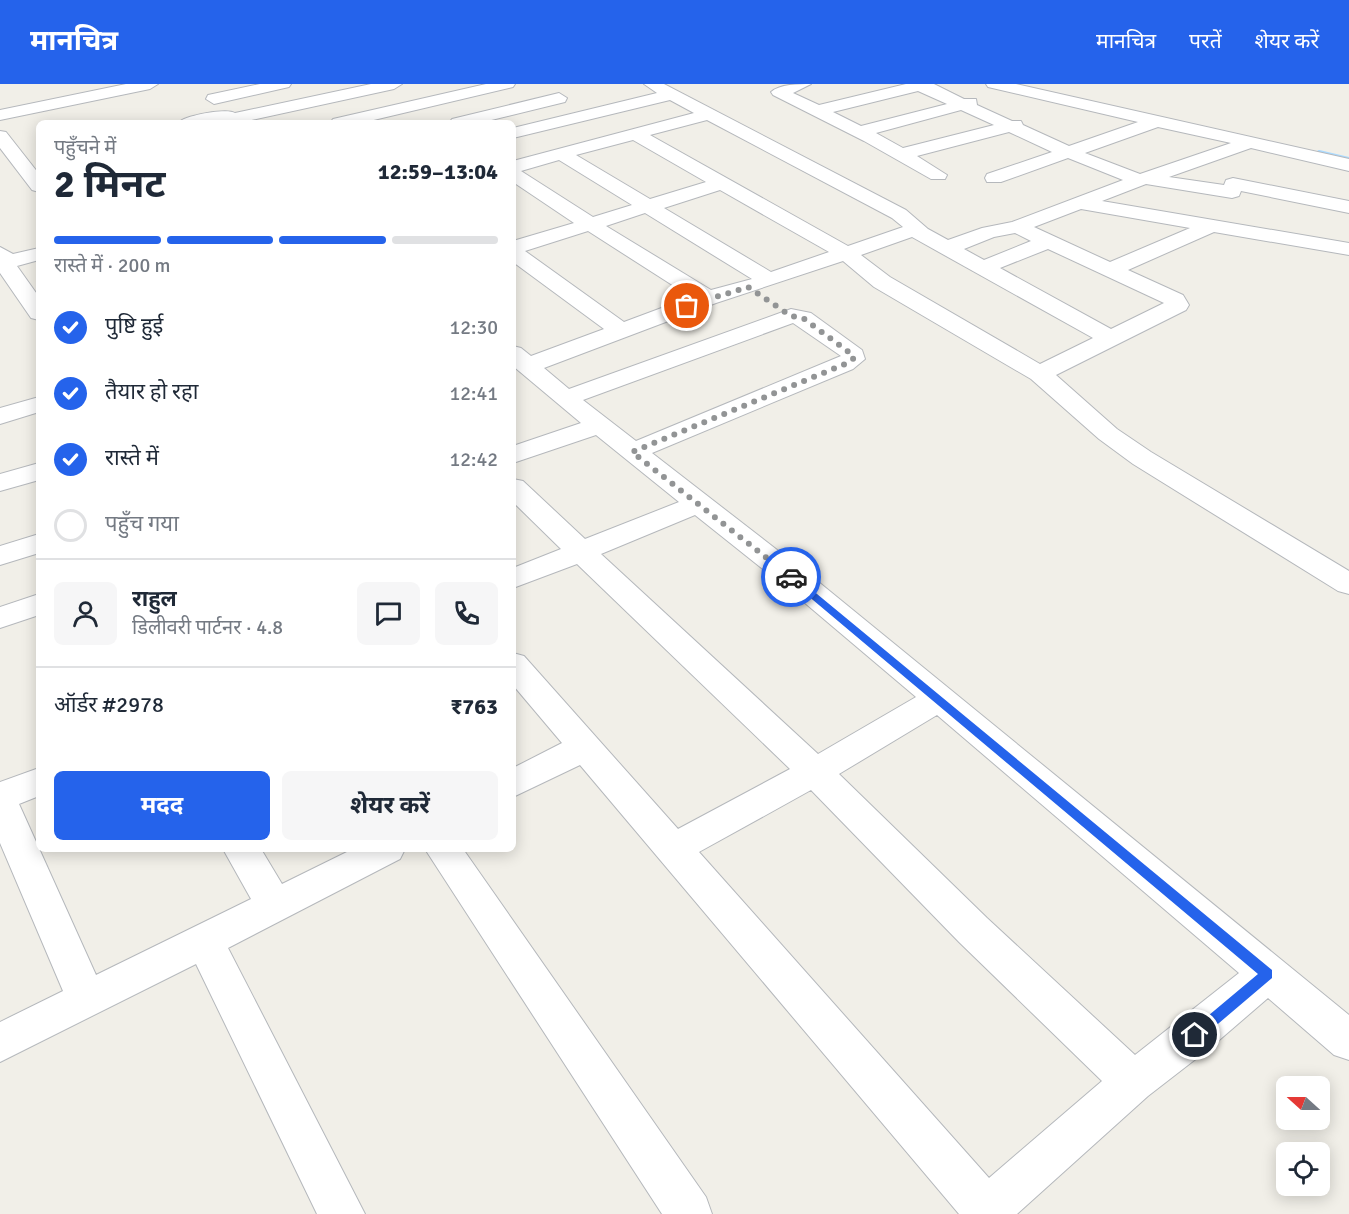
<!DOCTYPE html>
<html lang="hi">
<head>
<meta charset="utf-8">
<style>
  body { margin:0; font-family:Signika,"Noto Sans Devanagari",sans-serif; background:#f6f6f7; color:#1f2937; height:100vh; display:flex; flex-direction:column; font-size:22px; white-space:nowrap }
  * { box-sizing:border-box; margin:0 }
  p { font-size:20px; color:#747a83 }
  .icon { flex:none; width:33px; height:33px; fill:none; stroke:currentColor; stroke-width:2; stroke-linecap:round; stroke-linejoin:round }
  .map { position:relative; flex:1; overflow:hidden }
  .side { position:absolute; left:36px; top:36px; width:480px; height:732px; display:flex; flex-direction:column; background:#fff; border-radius:9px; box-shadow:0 3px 15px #0003 }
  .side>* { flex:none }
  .needle { width:39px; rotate:291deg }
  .fabs { position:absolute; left:1276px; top:992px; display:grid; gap:12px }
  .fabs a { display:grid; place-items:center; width:54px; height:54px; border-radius:9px; background:#fff; box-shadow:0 3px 15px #0003; font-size:30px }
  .pin { position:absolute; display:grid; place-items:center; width:51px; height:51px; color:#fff; margin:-26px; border:3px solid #fff; border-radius:50%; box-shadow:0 2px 6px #0007 }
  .courier { position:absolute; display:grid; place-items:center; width:60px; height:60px; margin:-30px; border:4px solid #2563eb; border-radius:50%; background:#fff; color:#222; box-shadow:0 2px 8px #0007 }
  .head em { font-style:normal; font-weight:700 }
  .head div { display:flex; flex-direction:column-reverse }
  .head { display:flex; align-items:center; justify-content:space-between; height:102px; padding:0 18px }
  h1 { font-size:39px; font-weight:700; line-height:45px }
  .bar { display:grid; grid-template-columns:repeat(4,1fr); gap:9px 6px; align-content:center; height:72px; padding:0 18px }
  .bar i { height:8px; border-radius:4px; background:#e0e1e3 }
  .bar .selected { background:#2563eb }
  .bar p { grid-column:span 4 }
  .line { display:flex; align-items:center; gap:15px; padding:0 18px; border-top:2px solid #e0e1e3 }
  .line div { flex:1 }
  .round { display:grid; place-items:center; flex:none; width:63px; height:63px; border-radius:9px; background:#f6f6f7 }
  ol { padding:0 18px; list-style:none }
  li { display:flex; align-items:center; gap:18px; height:66px }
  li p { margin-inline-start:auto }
  li .icon { padding:6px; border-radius:50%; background:#2563eb; color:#fff; stroke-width:4 }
  li:last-child { color:#747a83 }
  li i { width:33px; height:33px; border:3px solid #e0e1e3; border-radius:50% }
  .cta { display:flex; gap:12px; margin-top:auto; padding:12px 18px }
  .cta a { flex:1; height:69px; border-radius:9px; background:#2563eb; color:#fff; font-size:24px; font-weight:700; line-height:69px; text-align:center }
  .cta a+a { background:#f6f6f7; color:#1f2937 }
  header { display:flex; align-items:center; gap:36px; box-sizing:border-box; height:84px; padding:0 30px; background:#2563eb; color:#fff }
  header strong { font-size:28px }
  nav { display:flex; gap:33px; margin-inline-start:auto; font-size:21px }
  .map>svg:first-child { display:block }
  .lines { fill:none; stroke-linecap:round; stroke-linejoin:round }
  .stream { stroke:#aadaff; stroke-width:4 }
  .minor-casing { stroke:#b5b8bc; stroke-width:2 }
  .minor { fill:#fff; fill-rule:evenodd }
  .route { fill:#2563eb }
  .done { stroke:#929495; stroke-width:6; stroke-dasharray:0 10.8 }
</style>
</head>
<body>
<header>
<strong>मानचित्र</strong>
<nav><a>मानचित्र</a><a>परतें</a><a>शेयर करें</a></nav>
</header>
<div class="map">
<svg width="1349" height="1130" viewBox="0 0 1349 1130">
  <rect width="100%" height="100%" fill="#f1efe8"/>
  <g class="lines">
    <!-- stream -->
    <path class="stream" d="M 1319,68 L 1349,75"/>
    <!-- minor casing -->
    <g class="minor-casing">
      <path id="minor" d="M 126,0 L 158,0 L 150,5 L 0,36 L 0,26 Z
        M 260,0 L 291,0 L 289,3 L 214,20 L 206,15 L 208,11 Z
        M 371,0 L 402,0 L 394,5 L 238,39 L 226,37 L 178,39 C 185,31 227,24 235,29 Z
        M 486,0 L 515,0 L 513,3 L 361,39 L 330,39 L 333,35 Z
        M 644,0 L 664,0 L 906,126 L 928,145 L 948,156 L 982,144 L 1012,138 L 1123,96 L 1068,74 L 1001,98 L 987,98 L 985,94 L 987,90 L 1052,68 L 1009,48 L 917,72 L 947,91 L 945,95 L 931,95 L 864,57 L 773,11 L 771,8 C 780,0 798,0 811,0 L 793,9 L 819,21 L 906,0 L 934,0 L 964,15 L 976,15 L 977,21 L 1012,37 L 1021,37 L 1023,41 L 1069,62 L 1138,38 L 988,3 L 986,0 L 1016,0 L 1349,75 L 1349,87 L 1251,64 L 1169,93 L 1224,101 L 1226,96 L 1233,94 L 1349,117 L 1349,129 L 1241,107 L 1239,112 L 1232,114 L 1146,100 L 1102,117 L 1349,159 L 1349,171 L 1214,148 L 1128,186 L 1183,211 L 1189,221 L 1186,226 L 1056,291 L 1117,345 L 1151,368 L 1349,487 L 1349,510 L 1338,507 L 1133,380 L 1099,355 L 1031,295 L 874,203 L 843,177 L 716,219 L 544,284 L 569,305 L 791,225 L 811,229 L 862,266 L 865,275 L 853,285 L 652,369 L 821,500 L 1349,931 L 1349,976 L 1334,971 L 1268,914 L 1210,964 L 1148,1012 L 1017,1130 L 959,1130 L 580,681 L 513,713 L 513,684 L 562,659 L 513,601 L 513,569 L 524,572 L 678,745 L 790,685 L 577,480 L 513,504 L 513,484 L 561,465 L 513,418 L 513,395 L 523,397 L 585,455 L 679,418 L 596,351 L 513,379 L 513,362 L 581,339 L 513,282 L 513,262 L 521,264 L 531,272 L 604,245 L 513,178 L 513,157 L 574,139 L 513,98 L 513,77 L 694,29 L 670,16 L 513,54 L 513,44 L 657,9 ZM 918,7 L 947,20 L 861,42 L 833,28 ZM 961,26 L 994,41 L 903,64 L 876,49 ZM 707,36 L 892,134 L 903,143 L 848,162 L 650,51 ZM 1158,43 L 1231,59 L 1140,90 L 1085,69 ZM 633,56 L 706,98 L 650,115 L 576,71 ZM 559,76 L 632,121 L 593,133 L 521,87 ZM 720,106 L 829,168 L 771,188 L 664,124 ZM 1081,125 L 1190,144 L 1110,178 L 1034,143 ZM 645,129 L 752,195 L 711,206 L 606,142 ZM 588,147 L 691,213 L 624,238 L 525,167 ZM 1015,149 L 1031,157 L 984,176 L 964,165 L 994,153 ZM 912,153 L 1093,254 L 1040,280 L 890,193 L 861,171 ZM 1048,165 L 1164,219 L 1111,245 L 1000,184 ZM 793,239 L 841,272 L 636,357 L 583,316 ZM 695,431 L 799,514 L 916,613 L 818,670 L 601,470 ZM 937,631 L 1239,889 L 1135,971 L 987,834 L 839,690 ZM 811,706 L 959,858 L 1102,997 L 989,1094 L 699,768 Z
        M 559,9 L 567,14 L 565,18 L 479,39 L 449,39 L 452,35 Z
        M 0,47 L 6,48 L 39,90 L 39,108 L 32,106 L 0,64 Z
        M 0,163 L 13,170 L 39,164 L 39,176 L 17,182 L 39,213 L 39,236 L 31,234 L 0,189 Z
        M 39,313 L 39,328 L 0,340 L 0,324 Z
        M 39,379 L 39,396 L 0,407 L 0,390 Z
        M 39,450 L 39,469 L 0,481 L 0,462 Z
        M 39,510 L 39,531 L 0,544 L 0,523 Z
        M 39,684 L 39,712 L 19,720 L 96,891 L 251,815 L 223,765 L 261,765 L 282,800 L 353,765 L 405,765 L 400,775 L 228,864 L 365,1130 L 317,1130 L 196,880 L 0,978 L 0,938 L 63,907 L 0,759 L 0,698 Z
        M 425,765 L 463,765 L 706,1113 L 712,1130 L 662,1130 Z"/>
    </g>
    <!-- minor -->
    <use href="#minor" class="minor"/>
  </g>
  <!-- route -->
  <path class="route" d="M 788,491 L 794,491 L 1272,886 L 1272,894 L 1199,956 L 1190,956 L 1190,947 L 1258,890 L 788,495 Z"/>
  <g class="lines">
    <!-- done -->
    <path class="done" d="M 687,222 L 748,203 L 791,232 L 803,234 L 854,272 L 853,275 L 845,280 L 632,368 L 791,493"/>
  </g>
</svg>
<div class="fabs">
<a><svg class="needle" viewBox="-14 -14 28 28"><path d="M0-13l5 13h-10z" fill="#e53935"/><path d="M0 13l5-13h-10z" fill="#747a83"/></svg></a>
<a><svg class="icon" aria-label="locate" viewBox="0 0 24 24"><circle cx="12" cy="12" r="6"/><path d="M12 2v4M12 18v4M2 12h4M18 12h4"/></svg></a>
</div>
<div class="pin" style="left:687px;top:222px;background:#ea580c"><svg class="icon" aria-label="bag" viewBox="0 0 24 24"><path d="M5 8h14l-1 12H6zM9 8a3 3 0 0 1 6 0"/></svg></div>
<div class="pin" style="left:1195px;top:951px;background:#1f2937"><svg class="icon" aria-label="home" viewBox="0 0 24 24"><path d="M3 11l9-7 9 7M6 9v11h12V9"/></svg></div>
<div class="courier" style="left:791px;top:493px"><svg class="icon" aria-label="car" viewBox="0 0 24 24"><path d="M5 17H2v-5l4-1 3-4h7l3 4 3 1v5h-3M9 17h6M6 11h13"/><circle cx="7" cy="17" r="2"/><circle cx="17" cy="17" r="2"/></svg></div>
<section class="side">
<div class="head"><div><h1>2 मिनट</h1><p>पहुँचने में</p></div><em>12:59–13:04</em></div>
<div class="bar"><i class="selected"></i><i class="selected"></i><i class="selected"></i><i></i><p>रास्ते में · 200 m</p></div>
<ol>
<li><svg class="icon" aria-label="check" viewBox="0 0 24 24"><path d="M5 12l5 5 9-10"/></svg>पुष्टि हुई<p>12:30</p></li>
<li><svg class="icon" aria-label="check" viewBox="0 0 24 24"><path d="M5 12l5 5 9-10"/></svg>तैयार हो रहा<p>12:41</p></li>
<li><svg class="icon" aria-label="check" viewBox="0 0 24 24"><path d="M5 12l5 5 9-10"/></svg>रास्ते में<p>12:42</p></li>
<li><i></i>पहुँच गया</li>
</ol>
<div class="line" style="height:108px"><a class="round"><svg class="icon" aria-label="person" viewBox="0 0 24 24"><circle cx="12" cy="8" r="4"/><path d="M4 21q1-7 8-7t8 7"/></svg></a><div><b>राहुल</b><p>डिलीवरी पार्टनर · 4.8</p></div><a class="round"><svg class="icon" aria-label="chat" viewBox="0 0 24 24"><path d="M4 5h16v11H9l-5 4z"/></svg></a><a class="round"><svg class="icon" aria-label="phone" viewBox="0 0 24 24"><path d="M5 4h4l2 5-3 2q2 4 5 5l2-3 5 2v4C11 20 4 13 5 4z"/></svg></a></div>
<div class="line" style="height:78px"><div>ऑर्डर #2978</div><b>₹763</b></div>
<div class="cta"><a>मदद</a><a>शेयर करें</a></div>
</section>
</div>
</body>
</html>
